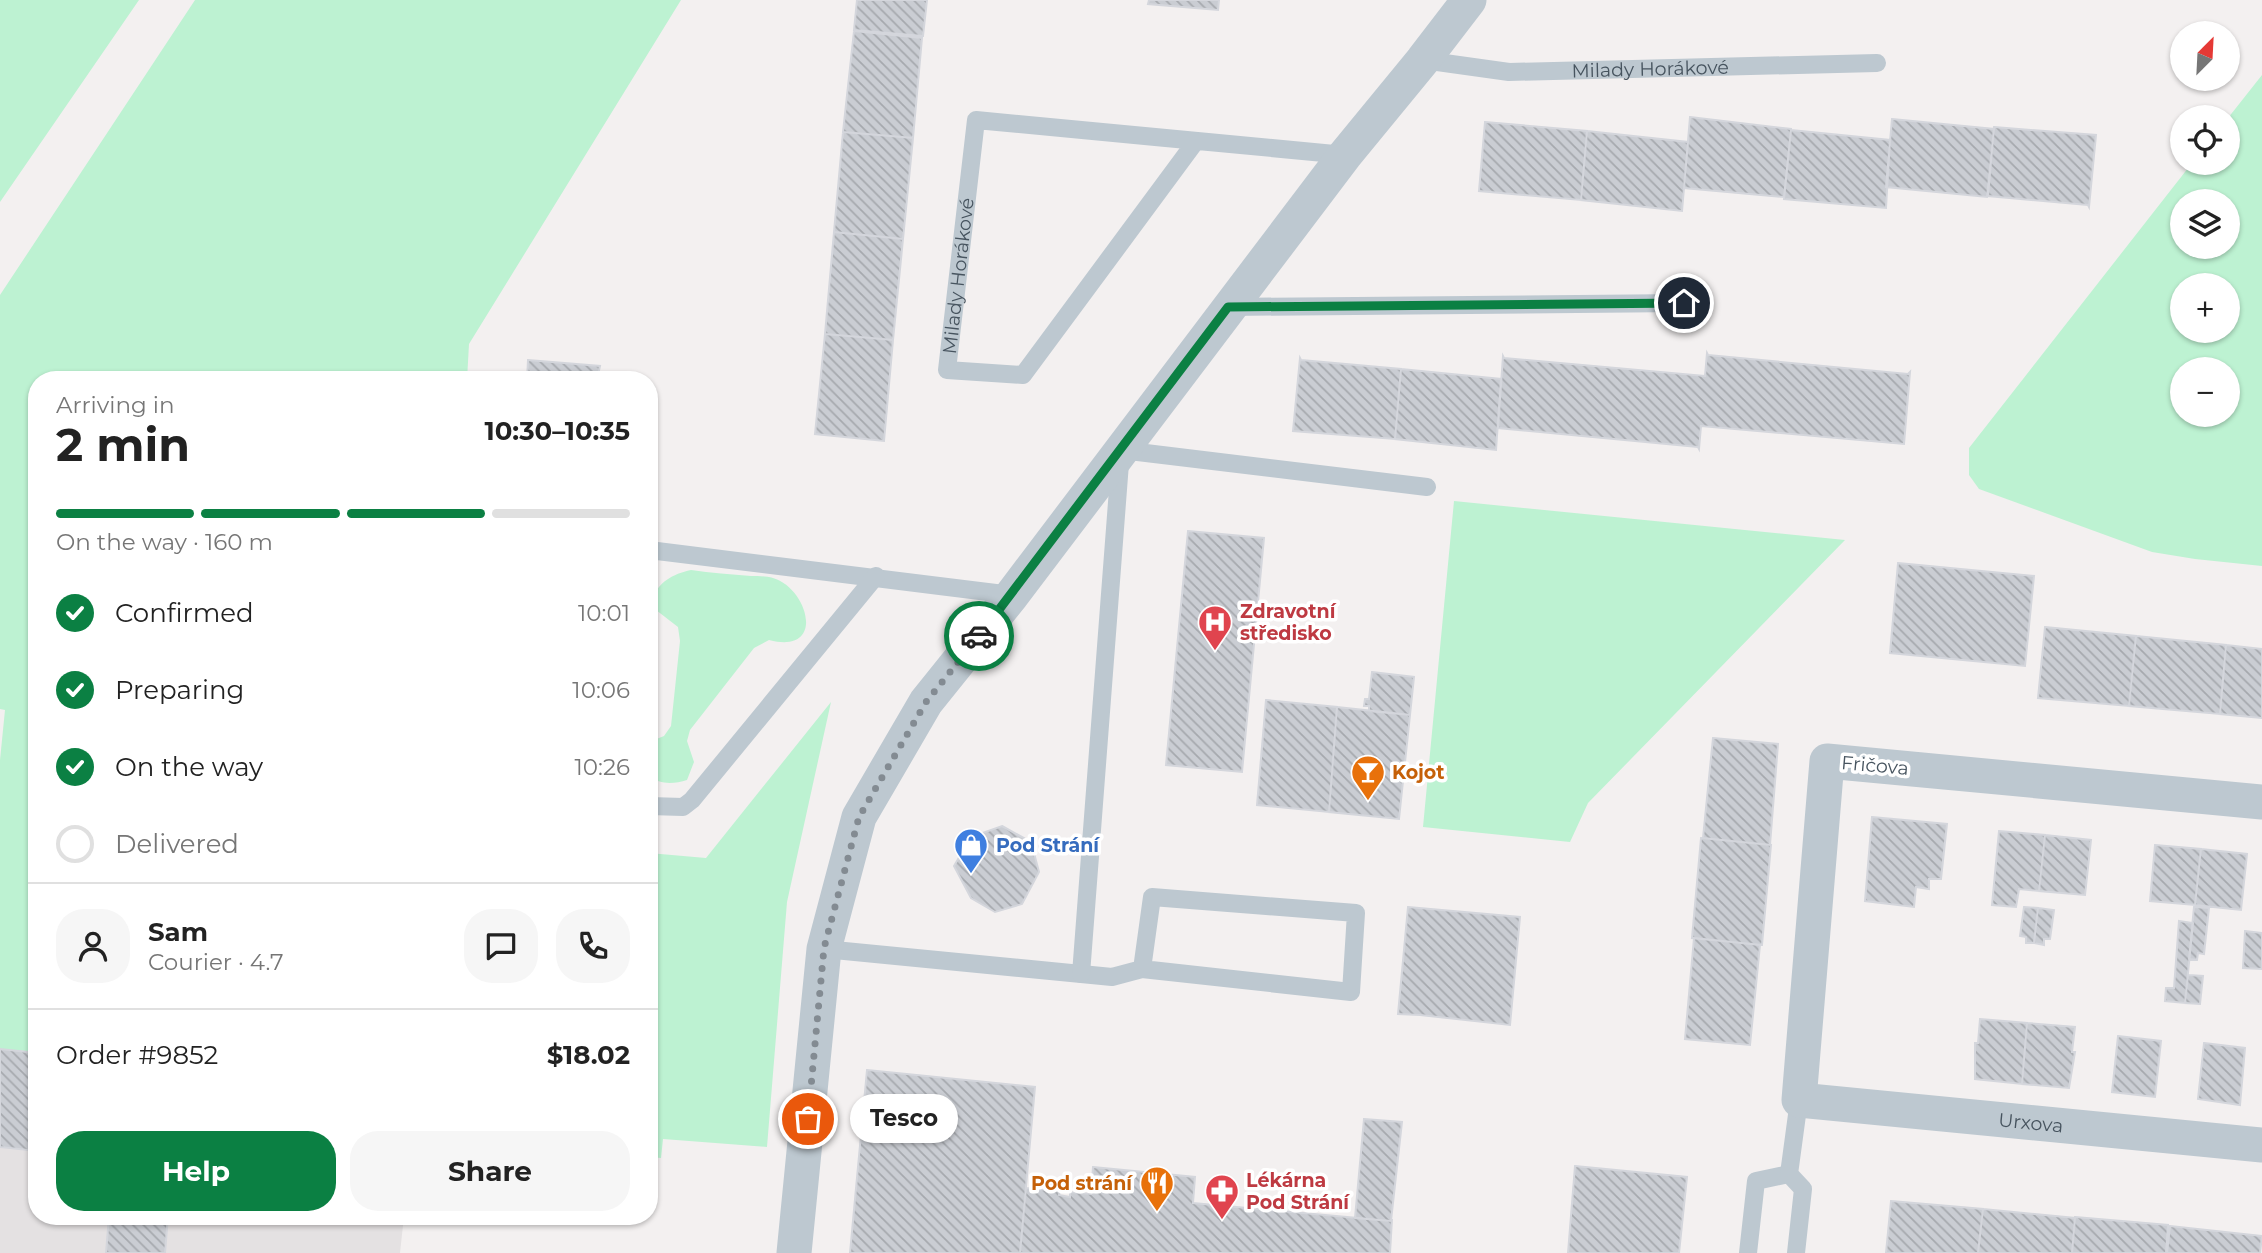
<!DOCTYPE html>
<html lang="en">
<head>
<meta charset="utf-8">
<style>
  body { margin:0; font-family:Montserrat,sans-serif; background:#f6f6f6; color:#222; height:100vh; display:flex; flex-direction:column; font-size:26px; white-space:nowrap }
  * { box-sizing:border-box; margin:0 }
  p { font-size:23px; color:#767676 }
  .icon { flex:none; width:38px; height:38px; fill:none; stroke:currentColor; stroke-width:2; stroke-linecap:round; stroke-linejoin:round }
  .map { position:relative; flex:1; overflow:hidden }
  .panel { position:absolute; left:28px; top:371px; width:630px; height:854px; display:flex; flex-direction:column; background:#fff; border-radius:28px; box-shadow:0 2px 5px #0004 }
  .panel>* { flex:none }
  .needle { width:46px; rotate:24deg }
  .fabs { position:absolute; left:2170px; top:21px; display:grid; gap:14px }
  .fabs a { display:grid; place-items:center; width:70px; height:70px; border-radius:50%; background:#fff; box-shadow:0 2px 5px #0004; font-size:35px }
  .pin { position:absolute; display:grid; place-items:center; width:60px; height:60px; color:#fff; margin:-30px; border:4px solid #fff; border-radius:50%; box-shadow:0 2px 7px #0007 }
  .courier { position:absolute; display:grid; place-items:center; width:70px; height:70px; margin:-35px; border:5px solid #0b8043; border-radius:50%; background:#fff; color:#222; box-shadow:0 2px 9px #0007 }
  .bubble { position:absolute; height:49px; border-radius:24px; background:#fff; box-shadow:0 2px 5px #0004; font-size:23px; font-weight:700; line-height:49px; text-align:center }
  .summary em { font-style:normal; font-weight:700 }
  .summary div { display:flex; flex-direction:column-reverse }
  .summary { display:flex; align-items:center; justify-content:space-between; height:119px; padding:0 28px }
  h1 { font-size:46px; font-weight:700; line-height:52px }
  .bar { display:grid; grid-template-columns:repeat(4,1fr); gap:10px 7px; align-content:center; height:84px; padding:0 28px }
  .bar i { height:9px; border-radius:5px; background:#e0e0e0 }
  .bar .selected { background:#0b8043 }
  .bar p { grid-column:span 4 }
  .line { display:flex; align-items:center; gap:18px; padding:0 28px; border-top:2px solid #e0e0e0 }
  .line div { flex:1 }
  .round { display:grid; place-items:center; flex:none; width:74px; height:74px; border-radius:28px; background:#f6f6f6 }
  ol { padding:0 28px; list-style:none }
  li { display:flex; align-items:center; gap:21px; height:77px }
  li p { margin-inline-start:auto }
  li .icon { padding:7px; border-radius:50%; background:#0b8043; color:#fff; stroke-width:4 }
  li:last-child { color:#767676 }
  li i { width:38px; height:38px; border:4px solid #e0e0e0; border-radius:50% }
  .primary-button { display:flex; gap:14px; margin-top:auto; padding:14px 28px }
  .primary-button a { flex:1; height:80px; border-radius:28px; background:#0b8043; color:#fff; font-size:28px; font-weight:700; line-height:80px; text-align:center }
  .primary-button a+a { background:#f6f6f6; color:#222 }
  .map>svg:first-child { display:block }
  .education { fill:#e4e1e2 }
  .green { fill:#bdf2d2; fill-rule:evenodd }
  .building { fill:url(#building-back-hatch); stroke:#d4d6dc; stroke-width:2 }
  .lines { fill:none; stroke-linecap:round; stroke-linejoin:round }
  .service { stroke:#bdc8d0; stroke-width:18 }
  .minor { stroke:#bdc8d0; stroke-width:35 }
  .done { stroke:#838b92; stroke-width:7; stroke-dasharray:0 12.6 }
  .route { stroke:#0b8043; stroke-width:9 }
  .labels { text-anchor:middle; stroke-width:7; stroke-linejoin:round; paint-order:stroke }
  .street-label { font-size:19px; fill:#47545f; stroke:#fff }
  .health-label { font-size:19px; font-weight:bold; fill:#be3a42; stroke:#fff; text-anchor:start }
  .food-label { font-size:19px; font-weight:bold; fill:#c56008; stroke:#fff; text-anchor:start }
  .shop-label { font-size:19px; font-weight:bold; fill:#366cbe; stroke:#fff; text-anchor:start }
</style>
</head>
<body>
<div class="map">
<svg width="2262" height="1253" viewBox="0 0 2262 1253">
  <defs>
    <pattern id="building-back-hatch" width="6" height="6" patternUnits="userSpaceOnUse" patternTransform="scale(1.75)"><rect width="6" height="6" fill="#cacdd3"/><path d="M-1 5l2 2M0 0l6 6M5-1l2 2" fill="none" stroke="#a6a9ae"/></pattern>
  </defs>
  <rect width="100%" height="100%" fill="#f3f0f0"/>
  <!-- education -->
  <path class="education" d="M 0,1049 L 37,1052 L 37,1216 L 404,1216 L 400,1253 L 0,1253 Z"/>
  <!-- green -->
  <path class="green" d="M 0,0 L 139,0 L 0,202 Z
    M 195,0 L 681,0 L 469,344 L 467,380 L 37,380 L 37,1052 L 0,1049 L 0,760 L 5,710 L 0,709 L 0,295 Z
    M 2262,75 L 2262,566 L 2195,559 L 2152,552 L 1979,489 L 1969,475 L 1969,448 L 2192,163 L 2228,163 L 2228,118 ZM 2182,201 L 2228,201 L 2228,247 L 2182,247 ZM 2182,285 L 2228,285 L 2228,331 L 2182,331 ZM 2228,369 L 2228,415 L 2182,415 L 2182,369 Z
    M 1454,501 L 1845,540 L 1588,803 L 1570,842 L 1423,827 Z
    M 691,570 C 711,573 731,574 751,576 C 758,576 766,576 773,578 C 808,588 827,655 769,640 L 754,648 L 690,730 L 687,741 L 694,762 L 687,780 C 674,784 660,785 649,776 L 649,742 L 664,736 L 671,726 L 680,641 L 678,627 L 656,610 L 652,601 C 657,582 673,574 691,570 Z
    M 831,702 L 787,902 L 767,1147 L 663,1139 L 661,1158 L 649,1157 L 649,853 L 706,858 Z"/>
  <!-- building -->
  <path class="building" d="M 857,0 L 927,0 L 923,36 L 854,30 Z
    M 1149,0 L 1219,0 L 1218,10 L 1148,4 Z
    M 854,31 L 922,38 L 913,138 L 843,132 Z
    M 1690,117 L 1791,129 L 1784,197 L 1684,188 Z
    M 1892,119 L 1994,129 L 1987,197 L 1886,187 Z
    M 1485,122 L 1587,131 L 1581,200 L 1479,191 Z
    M 1994,127 L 2096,135 L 2089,207 L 2088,205 L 1988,196 Z
    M 1791,130 L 1890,140 L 1886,208 L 1784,199 Z
    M 1587,131 L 1688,142 L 1682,211 L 1581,200 Z
    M 843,132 L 913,138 L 903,239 L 834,232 Z
    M 834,232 L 903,239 L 893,340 L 825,334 Z
    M 825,334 L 893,340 L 884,441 L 815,434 Z
    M 1707,353 L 1708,355 L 1908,374 L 1910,372 L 1904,444 L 1701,426 L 1699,449 L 1698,447 L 1498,428 L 1503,356 L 1504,358 L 1705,376 Z
    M 1300,358 L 1301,360 L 1401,369 L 1395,439 L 1293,431 Z
    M 528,360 L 600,366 L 597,380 L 527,380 Z
    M 1401,369 L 1501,379 L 1496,450 L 1395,439 Z
    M 1188,531 L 1264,538 L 1242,772 L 1166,765 Z
    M 1898,563 L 2034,576 L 2025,666 L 1890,653 Z
    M 2045,627 L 2136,636 L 2129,706 L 2038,698 Z
    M 2136,636 L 2226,645 L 2220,714 L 2129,706 Z
    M 2226,645 L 2262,649 L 2262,718 L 2220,714 Z
    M 1372,672 L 1414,677 L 1410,715 L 1369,711 L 1369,706 L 1364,706 L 1365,699 L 1369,699 Z
    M 1266,700 L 1337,707 L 1329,812 L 1257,805 Z
    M 1337,707 L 1410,715 L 1399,819 L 1329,812 Z
    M 1713,738 L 1778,744 L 1770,845 L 1703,838 Z
    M 1872,817 L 1947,824 L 1941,879 L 1929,879 L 1929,889 L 1916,887 L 1914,907 L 1865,901 Z
    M 1002,826 L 1031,842 L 1039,872 L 1022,904 L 995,912 L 971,898 L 954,866 L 971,837 Z
    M 1999,831 L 2045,835 L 2039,891 L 2019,889 L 2016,907 L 1992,905 Z
    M 2045,835 L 2091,840 L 2085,895 L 2039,891 Z
    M 1701,838 L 1771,845 L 1762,945 L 1692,938 Z
    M 2155,845 L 2201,849 L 2195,905 L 2150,901 Z
    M 2201,849 L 2247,854 L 2241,910 L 2195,905 Z
    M 1408,907 L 1520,917 L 1510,1025 L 1420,1015 L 1398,1014 Z
    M 2024,907 L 2038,908 L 2034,943 L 2026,943 L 2026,937 L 2020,936 Z
    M 2194,907 L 2209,908 L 2204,954 L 2198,953 L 2197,960 L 2189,959 Z
    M 2038,908 L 2054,910 L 2050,939 L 2044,939 L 2044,945 L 2034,943 Z
    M 2179,921 L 2193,923 L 2185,1003 L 2165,1001 L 2166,988 L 2174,988 Z
    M 2245,931 L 2262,933 L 2262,969 L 2243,968 Z
    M 1694,938 L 1760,945 L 1750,1045 L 1685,1039 Z
    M 2188,975 L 2203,976 L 2200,1004 L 2185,1003 Z
    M 1980,1019 L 2027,1023 L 2022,1084 L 1975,1079 L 1975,1043 L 1978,1043 Z
    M 2027,1023 L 2075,1027 L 2072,1052 L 2075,1052 L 2069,1088 L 2022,1084 Z
    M 2118,1036 L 2161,1041 L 2155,1097 L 2112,1092 Z
    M 2204,1043 L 2245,1048 L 2240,1105 L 2198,1099 Z
    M 0,1049 L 37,1053 L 37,1151 L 0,1147 Z
    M 867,1070 L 1035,1087 L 1020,1253 L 850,1253 Z
    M 1364,1119 L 1402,1122 L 1391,1221 L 1355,1218 Z
    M 1575,1166 L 1687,1177 L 1679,1253 L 1568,1253 Z
    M 1093,1167 L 1195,1177 L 1193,1203 L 1391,1221 L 1392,1219 L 1390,1253 L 1020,1253 L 1026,1188 L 1060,1191 L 1059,1195 L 1070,1197 L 1070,1192 L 1091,1194 Z
    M 1891,1201 L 1983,1209 L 1978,1253 L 1886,1253 Z
    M 1983,1209 L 2075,1218 L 2072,1253 L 1978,1253 Z
    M 109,1216 L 168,1216 L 165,1253 L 106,1253 Z
    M 2075,1217 L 2168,1225 L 2166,1253 L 2072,1253 Z
    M 2170,1226 L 2262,1236 L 2260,1253 L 2167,1253 Z"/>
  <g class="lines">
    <!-- service -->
    <g class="service">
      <path id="s1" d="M 1423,60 L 1509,72 L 1877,63"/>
      <path id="s2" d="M 1196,141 L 1023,375 L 947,370 L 976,120 C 1099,132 1222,143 1345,155"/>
      <path d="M 1228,307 L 1684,303"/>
      <path d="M 649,550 L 1012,595"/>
      <path d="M 649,806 L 683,807 L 692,800 L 876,576"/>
      <path d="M 824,949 L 1112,977 L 1142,969 L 1351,992 L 1356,913 L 1152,897 L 1142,969"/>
      <path d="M 1081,974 L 1121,450 L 1427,487"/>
      <path d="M 1748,1253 L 1756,1181 L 1789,1174"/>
      <path d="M 1796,1253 L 1803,1189 L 1789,1174 L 1799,1100"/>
    </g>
    <!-- minor -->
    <g class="minor">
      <path id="s3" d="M 2262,802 L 1827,761 L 1799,1100 L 2262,1145"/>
      <path d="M 794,1253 L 824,949 L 859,817 L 926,702 L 1012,595 L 1345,155 L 1423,60 L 1469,0"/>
    </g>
  </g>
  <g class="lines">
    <!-- done -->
    <path class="done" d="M 808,1119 L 824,948 L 859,817 L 926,702 L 979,636"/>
    <!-- route -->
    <path class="route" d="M 979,636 L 1228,307 L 1684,303"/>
  </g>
  <!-- icons -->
  <defs>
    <g id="hospital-pin" transform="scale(1.75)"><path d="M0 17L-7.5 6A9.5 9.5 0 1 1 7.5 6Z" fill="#e0444e" stroke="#fff"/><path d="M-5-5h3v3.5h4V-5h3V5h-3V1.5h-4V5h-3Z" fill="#fff"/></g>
    <g id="bar-pin" transform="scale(1.75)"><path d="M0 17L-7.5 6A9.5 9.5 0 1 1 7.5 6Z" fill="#e8710a" stroke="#fff"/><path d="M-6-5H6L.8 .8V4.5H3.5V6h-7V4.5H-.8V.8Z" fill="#fff"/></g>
    <g id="shop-pin" transform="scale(1.75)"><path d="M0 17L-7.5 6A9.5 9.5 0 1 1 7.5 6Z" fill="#3f7fe0" stroke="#fff"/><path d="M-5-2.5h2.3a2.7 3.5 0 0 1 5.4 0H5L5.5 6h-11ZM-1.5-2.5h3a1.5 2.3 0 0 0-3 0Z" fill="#fff"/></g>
    <g id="restaurant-pin" transform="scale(1.75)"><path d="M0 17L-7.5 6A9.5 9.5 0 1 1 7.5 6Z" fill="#e8710a" stroke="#fff"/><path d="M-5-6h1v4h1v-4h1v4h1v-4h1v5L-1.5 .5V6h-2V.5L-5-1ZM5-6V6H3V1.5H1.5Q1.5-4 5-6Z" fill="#fff"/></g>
    <g id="pharmacy-pin" transform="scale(1.75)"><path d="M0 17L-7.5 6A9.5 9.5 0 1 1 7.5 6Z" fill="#e0444e" stroke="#fff"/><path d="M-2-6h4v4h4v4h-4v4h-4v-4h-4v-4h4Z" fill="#fff"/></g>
  </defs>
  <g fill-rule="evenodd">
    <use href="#hospital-pin" x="1215" y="622"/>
    <use href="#bar-pin" x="1368" y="772"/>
    <use href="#shop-pin" x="971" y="845"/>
    <use href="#restaurant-pin" x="1157" y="1183"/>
    <use href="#pharmacy-pin" x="1222" y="1191"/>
  </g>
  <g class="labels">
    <!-- street labels -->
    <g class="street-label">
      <text dy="7" stroke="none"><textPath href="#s1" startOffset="228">Milady Horákové</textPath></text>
      <text dy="7" stroke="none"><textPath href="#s2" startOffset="462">Milady Horákové</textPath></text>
      <text transform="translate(1875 765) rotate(5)" y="7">Fričova</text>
      <text dy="7" stroke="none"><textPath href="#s3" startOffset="1010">Urxova</textPath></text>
    </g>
    <!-- health labels -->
    <g class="health-label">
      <text x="1240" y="618">Zdravotní<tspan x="1240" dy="22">středisko</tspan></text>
      <text x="1246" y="1187">Lékárna<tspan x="1246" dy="22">Pod Strání</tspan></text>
    </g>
    <!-- food labels -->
    <g class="food-label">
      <text x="1392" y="779">Kojot</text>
      <text x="1132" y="1190" text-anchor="end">Pod strání</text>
    </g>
    <!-- shop labels -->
    <g class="shop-label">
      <text x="996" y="852">Pod Strání</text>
    </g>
  </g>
</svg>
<div class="fabs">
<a><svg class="needle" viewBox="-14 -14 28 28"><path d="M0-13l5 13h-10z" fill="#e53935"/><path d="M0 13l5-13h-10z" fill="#767676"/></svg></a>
<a><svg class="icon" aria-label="locate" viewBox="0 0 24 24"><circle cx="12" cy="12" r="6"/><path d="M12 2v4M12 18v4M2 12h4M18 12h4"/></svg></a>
<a><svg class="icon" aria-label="layers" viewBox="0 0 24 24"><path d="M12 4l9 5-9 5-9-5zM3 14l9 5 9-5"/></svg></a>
<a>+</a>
<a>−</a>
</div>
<div class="pin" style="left:808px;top:1119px;background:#ea580c"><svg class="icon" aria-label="bag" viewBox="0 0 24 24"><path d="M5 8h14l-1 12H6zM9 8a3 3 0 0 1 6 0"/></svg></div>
<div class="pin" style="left:1684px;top:303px;background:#1f2937"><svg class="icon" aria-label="home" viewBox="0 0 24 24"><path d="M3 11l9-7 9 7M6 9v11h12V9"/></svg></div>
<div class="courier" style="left:979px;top:636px"><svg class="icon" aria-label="car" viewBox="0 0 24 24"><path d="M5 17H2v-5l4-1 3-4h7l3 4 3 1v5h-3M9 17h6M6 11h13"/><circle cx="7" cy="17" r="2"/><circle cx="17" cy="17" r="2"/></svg></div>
<div class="bubble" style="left:850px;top:1094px;width:108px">Tesco</div>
<section class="panel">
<div class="summary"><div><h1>2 min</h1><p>Arriving in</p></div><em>10:30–10:35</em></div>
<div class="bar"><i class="selected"></i><i class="selected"></i><i class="selected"></i><i></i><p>On the way · 160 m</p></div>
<ol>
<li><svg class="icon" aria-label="check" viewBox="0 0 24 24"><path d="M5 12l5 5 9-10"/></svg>Confirmed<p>10:01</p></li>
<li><svg class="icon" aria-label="check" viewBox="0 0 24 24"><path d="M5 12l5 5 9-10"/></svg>Preparing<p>10:06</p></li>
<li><svg class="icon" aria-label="check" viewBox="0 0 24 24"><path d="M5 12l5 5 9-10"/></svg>On the way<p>10:26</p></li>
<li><i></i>Delivered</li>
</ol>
<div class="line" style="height:126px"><a class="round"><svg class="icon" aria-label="person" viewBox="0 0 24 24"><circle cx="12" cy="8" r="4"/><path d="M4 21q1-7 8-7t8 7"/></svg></a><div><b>Sam</b><p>Courier · 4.7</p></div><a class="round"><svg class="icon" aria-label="chat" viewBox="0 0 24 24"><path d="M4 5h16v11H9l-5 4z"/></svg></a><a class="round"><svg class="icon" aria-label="phone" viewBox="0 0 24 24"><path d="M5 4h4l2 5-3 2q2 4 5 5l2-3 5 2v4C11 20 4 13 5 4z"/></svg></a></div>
<div class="line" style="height:91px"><div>Order #9852</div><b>$18.02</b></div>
<div class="primary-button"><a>Help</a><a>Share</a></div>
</section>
</div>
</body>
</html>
